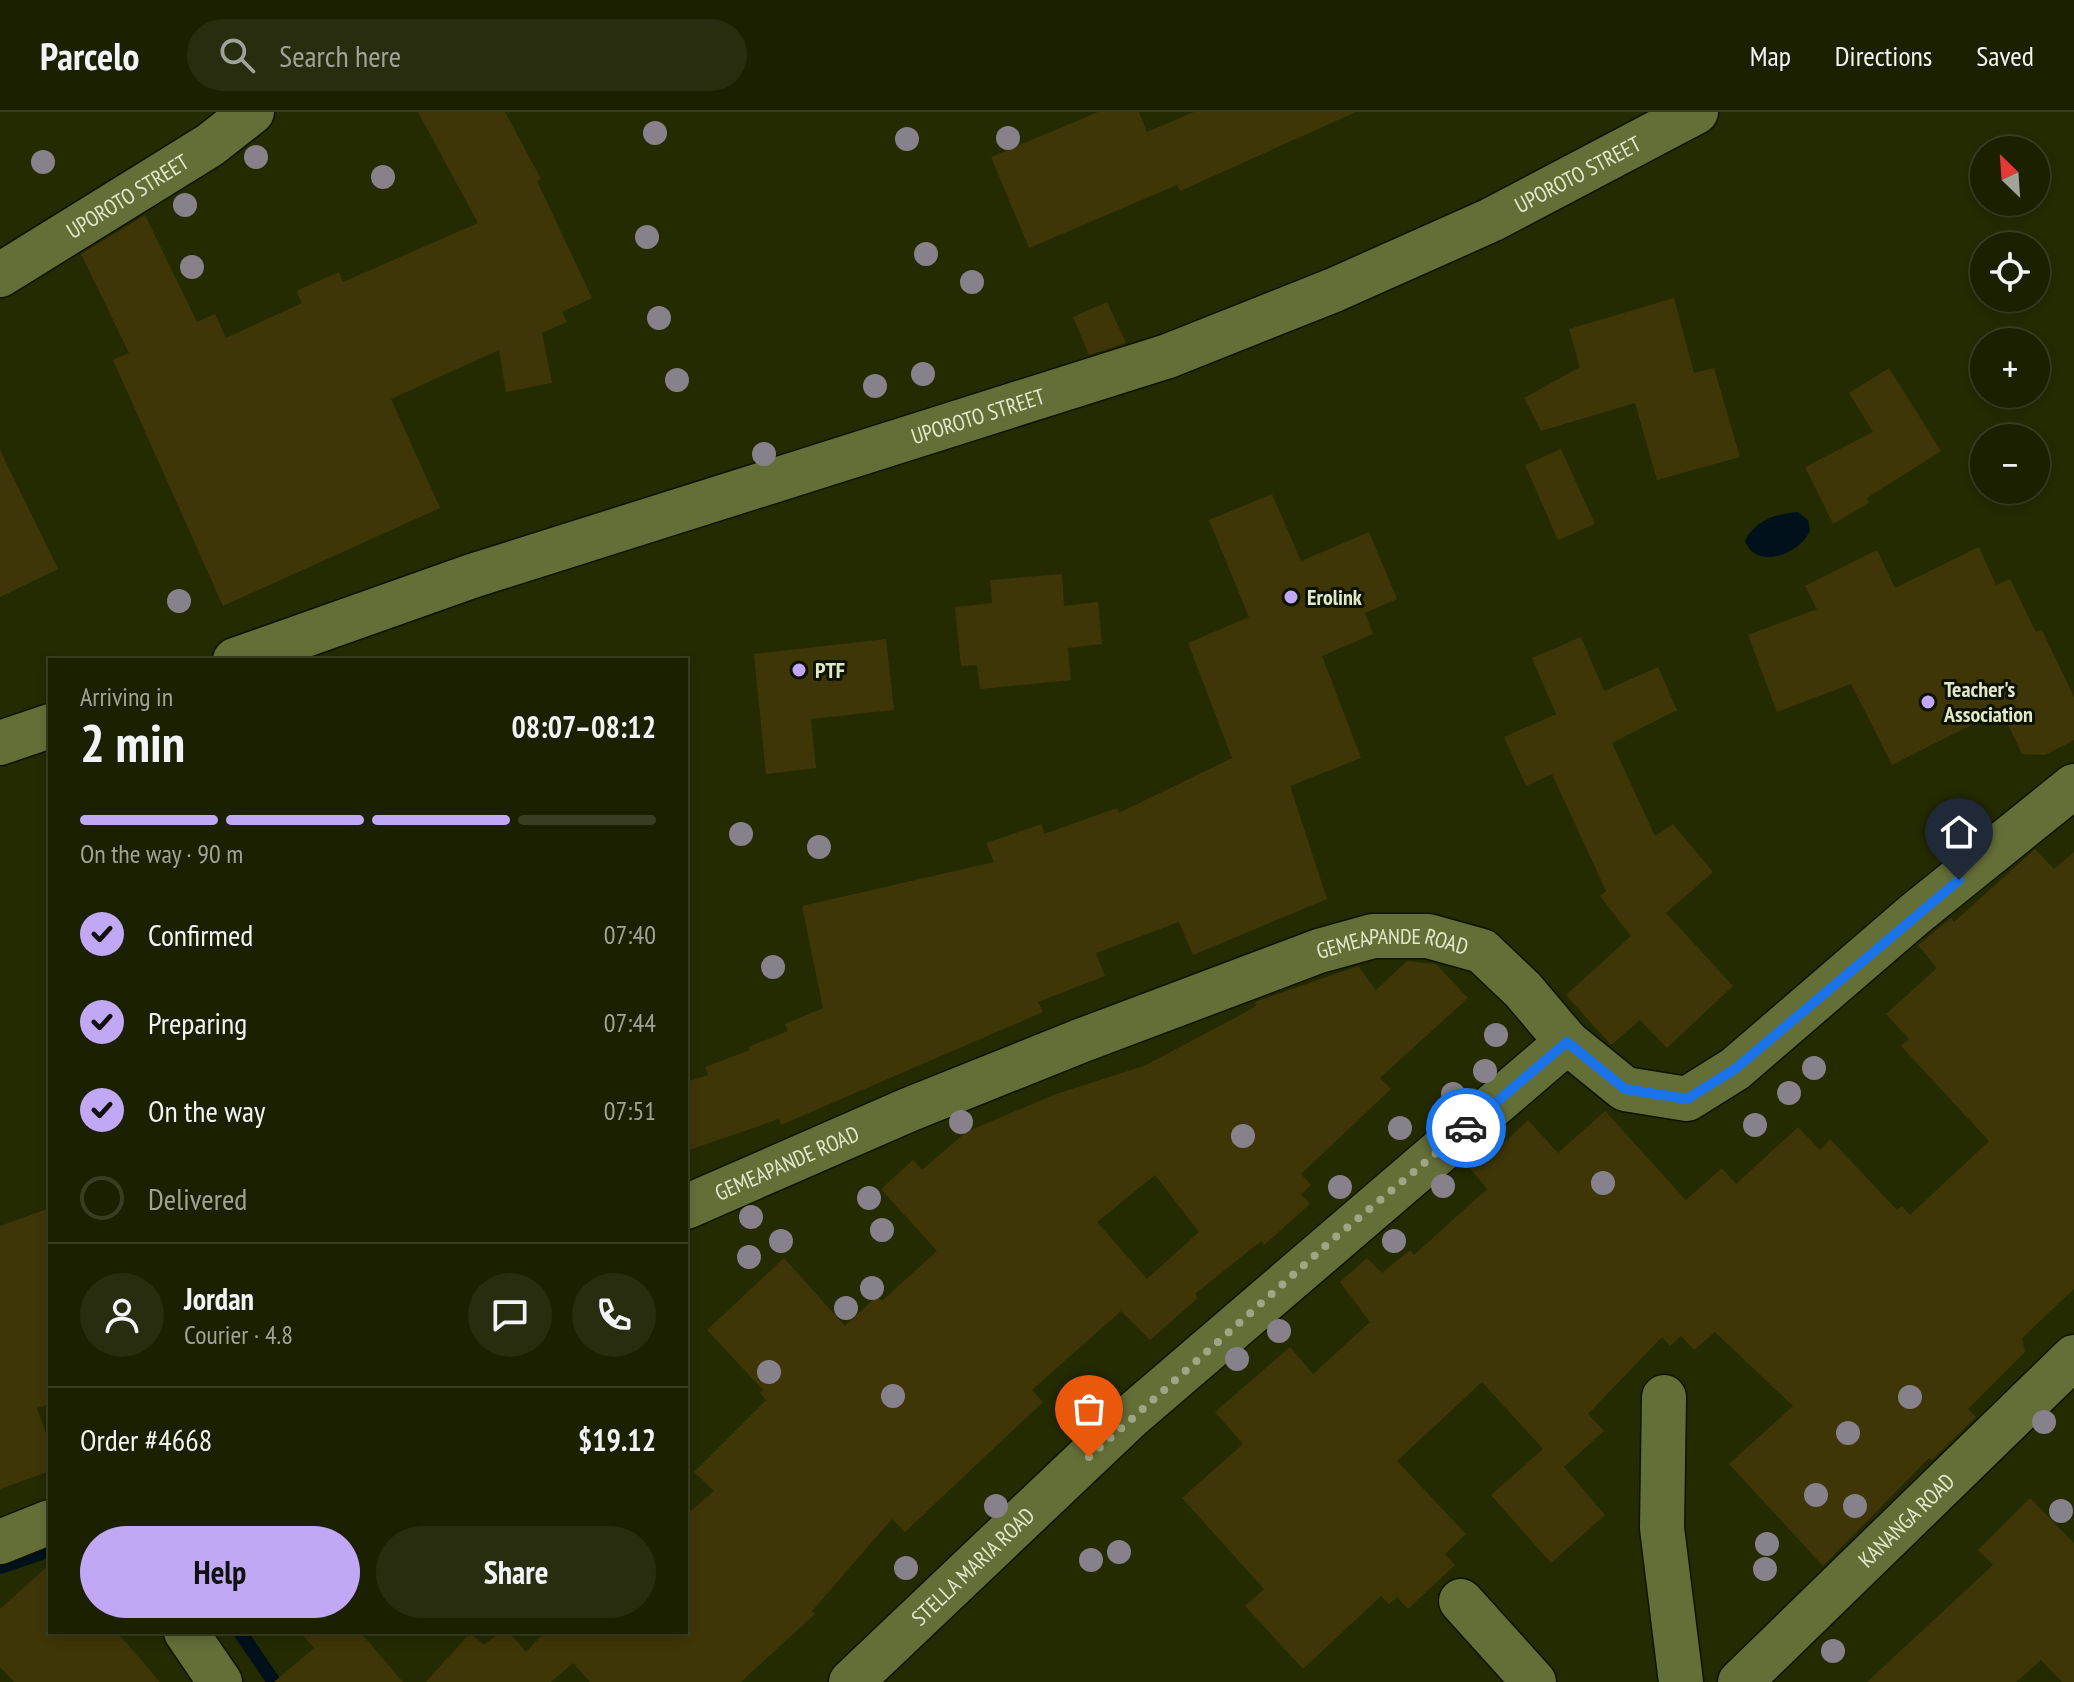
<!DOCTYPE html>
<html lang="en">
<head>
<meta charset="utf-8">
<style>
  body { margin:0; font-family:"PT Sans Narrow",sans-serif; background:#282d0f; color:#f1f3f6; height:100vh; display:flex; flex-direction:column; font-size:30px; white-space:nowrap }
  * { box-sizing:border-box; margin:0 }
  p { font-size:26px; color:#a0a399 }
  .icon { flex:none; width:44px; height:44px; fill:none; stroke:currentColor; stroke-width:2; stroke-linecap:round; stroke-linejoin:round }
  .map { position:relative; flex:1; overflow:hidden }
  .side { position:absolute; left:48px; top:546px; width:640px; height:976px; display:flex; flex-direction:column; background:#1b2000; border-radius:0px; box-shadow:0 4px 12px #0003,0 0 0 2px #393e22 }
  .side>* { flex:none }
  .needle { width:52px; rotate:335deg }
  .fabs { position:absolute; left:1970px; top:24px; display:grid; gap:16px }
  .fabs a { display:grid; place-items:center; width:80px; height:80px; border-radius:50%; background:#1b2000; box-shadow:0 4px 12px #0003,0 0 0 2px #393e22; font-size:40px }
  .pin { position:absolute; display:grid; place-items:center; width:68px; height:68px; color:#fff; margin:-82px -34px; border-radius:50% 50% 50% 0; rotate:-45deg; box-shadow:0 0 8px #0007 }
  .pin .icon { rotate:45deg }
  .courier { position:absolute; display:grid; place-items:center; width:80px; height:80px; margin:-40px; border:6px solid #1a73e8; border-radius:50%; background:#fff; color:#222; box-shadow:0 2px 10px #0007 }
  .overview em { font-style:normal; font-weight:600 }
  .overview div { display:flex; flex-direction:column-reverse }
  .overview { display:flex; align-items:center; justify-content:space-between; height:136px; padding:0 32px }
  h1 { font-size:52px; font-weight:600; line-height:60px }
  .bar { display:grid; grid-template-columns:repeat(4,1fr); gap:12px 8px; align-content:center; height:96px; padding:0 32px }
  .bar i { height:10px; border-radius:6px; background:#393e22 }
  .bar .active { background:#c0a8f4 }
  .bar p { grid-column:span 4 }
  .line { display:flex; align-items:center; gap:20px; padding:0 32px; border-top:2px solid #393e22 }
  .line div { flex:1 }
  .round { display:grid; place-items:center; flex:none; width:84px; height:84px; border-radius:42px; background:#282d0f }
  ol { padding:0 32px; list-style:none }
  li { display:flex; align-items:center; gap:24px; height:88px }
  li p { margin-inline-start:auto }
  li .icon { padding:8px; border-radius:50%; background:#c0a8f4; color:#111; stroke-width:4 }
  li:last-child { color:#a0a399 }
  li i { width:44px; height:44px; border:4px solid #393e22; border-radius:50% }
  .button { display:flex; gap:16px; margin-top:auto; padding:16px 32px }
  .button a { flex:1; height:92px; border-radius:48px; background:#c0a8f4; color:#111; font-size:32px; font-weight:600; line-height:92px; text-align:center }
  .button a+a { background:#282d0f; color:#f1f3f6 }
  header { display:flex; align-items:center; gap:48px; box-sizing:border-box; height:112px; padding:0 40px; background:#1b2000; border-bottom:2px solid #393e22 }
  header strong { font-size:38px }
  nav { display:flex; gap:44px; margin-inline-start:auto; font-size:28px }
  .search { width:560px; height:72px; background:#282d0f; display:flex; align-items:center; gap:20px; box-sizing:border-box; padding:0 28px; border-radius:44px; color:#a0a399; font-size:30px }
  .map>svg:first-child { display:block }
  .water { fill:#00111c }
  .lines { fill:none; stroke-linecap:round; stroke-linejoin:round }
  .stream { stroke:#00111c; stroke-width:14 }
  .building { fill:#3f3607; fill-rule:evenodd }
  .street-casing { stroke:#0e1200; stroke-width:47 }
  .street { stroke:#646f38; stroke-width:44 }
  .tree { fill:#86818a }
  .done { stroke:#9fa683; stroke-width:8; stroke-dasharray:0 14.4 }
  .route { stroke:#1a73e8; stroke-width:10 }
  .poi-dot { fill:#c0a8f4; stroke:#0e1200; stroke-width:3 }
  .labels { text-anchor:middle; stroke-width:6; stroke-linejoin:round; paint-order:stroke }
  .street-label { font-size:22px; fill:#e1e8ca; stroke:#0e1200 }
  .poi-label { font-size:22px; font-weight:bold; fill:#e1e8ca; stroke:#0e1200; text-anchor:start }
</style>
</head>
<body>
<header>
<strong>Parcelo</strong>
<div class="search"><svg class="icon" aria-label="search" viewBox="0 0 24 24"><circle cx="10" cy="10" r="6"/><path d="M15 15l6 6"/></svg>Search here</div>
<nav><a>Map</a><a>Directions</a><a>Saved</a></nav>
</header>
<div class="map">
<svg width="2074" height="1570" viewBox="0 0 2074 1570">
  <rect width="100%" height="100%" fill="#242b00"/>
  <!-- water -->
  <path class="water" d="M 1798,400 L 1808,408 L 1810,418 C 1801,442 1756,459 1745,429 C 1755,408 1776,402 1798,400 Z"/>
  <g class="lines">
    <!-- stream -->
    <path class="stream" d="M 0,1455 L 50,1438
      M 240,1520 L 274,1570"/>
  </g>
  <!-- building -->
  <path class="building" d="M 418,0 L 505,0 L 541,67 L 537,69 L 592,186 L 562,200 L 567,210 L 542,221 L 552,271 L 506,280 L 499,238 L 391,287 L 440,396 L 223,494 L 113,248 L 129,241 L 81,142 L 145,103 L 197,210 L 215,202 L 226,226 L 302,191 L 296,179 L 339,160 L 343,170 L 478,111 Z
    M 1098,0 L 1139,0 L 1147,20 L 1194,0 L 1356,0 L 1180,79 L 1177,73 L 1029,136 L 991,45 Z
    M 1674,186 L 1694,261 L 1714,256 L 1740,345 L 1657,368 L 1635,291 L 1541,319 L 1524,286 L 1580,255 L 1569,217 Z
    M 1107,190 L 1126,231 L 1089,243 L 1073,205 Z
    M 1889,256 L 1941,339 L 1867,386 L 1869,391 L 1833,412 L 1805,355 L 1873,320 L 1849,281 Z
    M 1561,337 L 1595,412 L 1558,428 L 1525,353 Z
    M 0,338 L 58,457 L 0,485 Z
    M 1272,382 L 1301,449 L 1369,420 L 1397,487 L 1365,501 L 1373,522 L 1322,544 L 1361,646 L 1290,674 L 1327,787 L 1193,843 L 1179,810 L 1096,841 L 1105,864 L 1038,890 L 1043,900 L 781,1013 L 779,1007 L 686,1039 L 686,970 L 708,963 L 705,955 L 750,938 L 748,935 L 788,919 L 785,912 L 823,896 L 802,794 L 994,750 L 986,731 L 1042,712 L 1044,722 L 1117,696 L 1119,701 L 1232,646 L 1188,531 L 1249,505 L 1209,408 Z
    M 1979,435 L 1996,473 L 2010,467 L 2036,520 L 2042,518 L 2074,585 L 2074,628 L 2045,643 L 2022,642 L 2001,598 L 1892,653 L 1851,572 L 1777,600 L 1748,523 L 1817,497 L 1805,474 L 1877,438 L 1895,476 Z
    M 1062,462 L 1064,494 L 1098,490 L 1102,532 L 1068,536 L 1071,568 L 980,577 L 977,553 L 961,554 L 955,495 L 992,491 L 990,468 Z
    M 1581,525 L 1604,579 L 1658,555 L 1677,598 L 1612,631 L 1655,724 L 1673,712 L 1713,760 L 1666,801 L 1733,874 L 1667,936 L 1640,908 L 1611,933 L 1566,883 L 1631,824 L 1600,784 L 1606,779 L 1552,662 L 1526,674 L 1504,625 L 1556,602 L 1532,546 Z
    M 886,527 L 894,598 L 811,607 L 816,656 L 766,662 L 754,542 Z
    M 2035,737 L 2054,757 L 2074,740 L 2074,1177 L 2022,1226 L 2025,1240 L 1968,1297 L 1976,1305 L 1932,1348 L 1929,1346 L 1823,1454 L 1729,1352 L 1793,1294 L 1715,1220 L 1694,1238 L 1681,1224 L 1670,1234 L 1662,1225 L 1588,1302 L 1604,1319 L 1564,1355 L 1605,1403 L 1551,1451 L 1491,1383 L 1543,1337 L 1482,1270 L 1397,1349 L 1466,1422 L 1445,1442 L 1455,1453 L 1408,1497 L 1397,1485 L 1389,1492 L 1381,1484 L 1303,1557 L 1245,1494 L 1264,1477 L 1182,1386 L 1243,1332 L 1215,1300 L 1290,1235 L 1313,1262 L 1370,1210 L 1340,1170 L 1367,1146 L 1382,1161 L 1410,1138 L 1414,1143 L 1487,1077 L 1465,1050 L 1498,1022 L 1505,1030 L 1528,1008 L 1558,1041 L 1605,999 L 1686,1088 L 1722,1056 L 1736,1072 L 1798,1015 L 1820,1038 L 1830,1027 L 1897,1098 L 1902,1094 L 1910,1103 L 1989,1029 L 1901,934 L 1909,927 L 1886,902 L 1937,856 L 1918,833 L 1951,806 L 1954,810 Z
    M 1407,849 L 1436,852 L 1468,886 L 1380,966 L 1391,977 L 1301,1062 L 1311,1073 L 1301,1082 L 1310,1092 L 1264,1133 L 1261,1129 L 1195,1182 L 1198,1186 L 1150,1228 L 1121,1199 L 1032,1278 L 1043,1290 L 905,1420 L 892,1407 L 812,1499 L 815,1502 L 741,1570 L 590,1570 L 573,1551 L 551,1570 L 426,1570 L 470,1521 L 484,1533 L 501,1520 L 509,1520 L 526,1540 L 545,1520 L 686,1520 L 686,1403 L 714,1379 L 694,1360 L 766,1288 L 760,1281 L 763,1278 L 707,1218 L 784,1146 L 845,1214 L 877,1184 L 882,1189 L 937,1139 L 881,1077 L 913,1048 L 922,1058 L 966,1020 L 1056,982 L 1144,954 L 1246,900 L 1256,894 L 1255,890 L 1358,854 L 1376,878 ZM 1155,1063 L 1199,1120 L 1147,1167 L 1097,1110 Z
    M 50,1096 L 50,1292 L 37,1296 L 50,1333 L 50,1359 L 0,1377 L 0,1114 Z
    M 2030,1386 L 2074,1431 L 2074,1570 L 2062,1570 L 2041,1548 L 2016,1570 L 1867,1570 L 1993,1453 L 1978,1438 Z
    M 50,1452 L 50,1520 L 117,1520 L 160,1570 L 14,1570 L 0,1555 L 0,1497 Z
    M 300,1520 L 360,1520 L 403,1570 L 274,1570 L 314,1536 Z"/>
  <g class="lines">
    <!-- street casing -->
    <g class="street-casing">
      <g id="street">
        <path id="s1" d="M 0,163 L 210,33 L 252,0"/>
        <path id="s2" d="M 235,548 L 472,464 L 1168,244 L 1334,178 L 1491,108 L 1696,0"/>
        <path d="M 0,631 L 50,614"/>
        <path id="s3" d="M 686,1095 L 908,998 L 1080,929 L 1319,839 L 1373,824 L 1428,824 L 1482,839 L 1523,878 L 1567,930 L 1625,977 L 1687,987 L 1735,957 L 1915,802 L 2074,674"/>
        <path d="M 1664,1285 L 1662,1416 L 1681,1570"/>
        <path d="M 0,1430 L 50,1410"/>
        <path d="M 1461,1489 L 1534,1570"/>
        <path d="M 186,1520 L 220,1570"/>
        <path id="s4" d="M 851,1570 L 1130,1305 L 1567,930"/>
        <path id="s5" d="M 1740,1570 L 2074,1245"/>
      </g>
    </g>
    <!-- street -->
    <use href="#street" class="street"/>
  </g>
  <!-- trees -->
  <g class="tree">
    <circle cx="655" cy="21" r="12"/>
    <circle cx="1008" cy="26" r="12"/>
    <circle cx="907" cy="27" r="12"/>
    <circle cx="256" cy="45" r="12"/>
    <circle cx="43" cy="50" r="12"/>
    <circle cx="383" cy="65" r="12"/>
    <circle cx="185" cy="93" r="12"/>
    <circle cx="647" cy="125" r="12"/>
    <circle cx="926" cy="142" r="12"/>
    <circle cx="192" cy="155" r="12"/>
    <circle cx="972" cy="170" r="12"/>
    <circle cx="659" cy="206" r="12"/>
    <circle cx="923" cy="262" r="12"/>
    <circle cx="677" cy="268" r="12"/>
    <circle cx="875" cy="274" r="12"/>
    <circle cx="764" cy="342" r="12"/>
    <circle cx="179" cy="489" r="12"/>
    <circle cx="741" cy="722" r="12"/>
    <circle cx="819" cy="735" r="12"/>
    <circle cx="773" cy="855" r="12"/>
    <circle cx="1496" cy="923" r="12"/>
    <circle cx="1814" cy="956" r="12"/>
    <circle cx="1485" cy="959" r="12"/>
    <circle cx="1789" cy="981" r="12"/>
    <circle cx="1453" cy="982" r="12"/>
    <circle cx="961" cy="1010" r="12"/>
    <circle cx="1755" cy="1013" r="12"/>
    <circle cx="1400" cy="1016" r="12"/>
    <circle cx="1243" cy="1024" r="12"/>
    <circle cx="1603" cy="1071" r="12"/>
    <circle cx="1443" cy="1074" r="12"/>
    <circle cx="1340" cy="1075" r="12"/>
    <circle cx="869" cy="1086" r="12"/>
    <circle cx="751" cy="1105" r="12"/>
    <circle cx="882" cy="1118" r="12"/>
    <circle cx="781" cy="1129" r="12"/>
    <circle cx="1394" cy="1129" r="12"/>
    <circle cx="749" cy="1145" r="12"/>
    <circle cx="872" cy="1176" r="12"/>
    <circle cx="846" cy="1196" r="12"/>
    <circle cx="1279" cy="1219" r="12"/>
    <circle cx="1237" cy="1247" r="12"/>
    <circle cx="769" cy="1260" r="12"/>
    <circle cx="893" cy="1284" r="12"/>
    <circle cx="1910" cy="1285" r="12"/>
    <circle cx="2044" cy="1310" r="12"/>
    <circle cx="1848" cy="1321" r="12"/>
    <circle cx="1816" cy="1383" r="12"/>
    <circle cx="996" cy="1394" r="12"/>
    <circle cx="1855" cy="1394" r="12"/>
    <circle cx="2061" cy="1399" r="12"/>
    <circle cx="1767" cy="1432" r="12"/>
    <circle cx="1119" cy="1440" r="12"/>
    <circle cx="1091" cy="1448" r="12"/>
    <circle cx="906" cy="1456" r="12"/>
    <circle cx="1765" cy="1457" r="12"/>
    <circle cx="1833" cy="1539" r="12"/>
  </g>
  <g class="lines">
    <!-- done -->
    <path class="done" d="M 1089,1345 L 1331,1129 L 1466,1016"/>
    <!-- route -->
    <path class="route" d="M 1466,1016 L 1567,930 L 1625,977 L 1687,987 L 1735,957 L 1959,768"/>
  </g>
  <!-- markers -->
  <g class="poi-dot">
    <circle cx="1291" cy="485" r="8"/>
    <circle cx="799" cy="558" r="8"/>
    <circle cx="1928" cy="590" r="8"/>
  </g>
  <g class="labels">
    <!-- street labels -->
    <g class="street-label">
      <text dy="8" stroke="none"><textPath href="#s2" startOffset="1430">UPOROTO STREET</textPath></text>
      <text dy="8" stroke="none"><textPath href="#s1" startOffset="150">UPOROTO STREET</textPath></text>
      <text dy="8" stroke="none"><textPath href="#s2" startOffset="782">UPOROTO STREET</textPath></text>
      <text dy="8" stroke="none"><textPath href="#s3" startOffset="758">GEMEAPANDE ROAD</textPath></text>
      <text dy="8" stroke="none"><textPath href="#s3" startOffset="110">GEMEAPANDE ROAD</textPath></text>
      <text dy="8" stroke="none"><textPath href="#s5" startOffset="232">KANANGA ROAD</textPath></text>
      <text dy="8" stroke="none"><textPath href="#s4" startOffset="168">STELLA MARIA ROAD</textPath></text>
    </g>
    <!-- poi labels -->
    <g class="poi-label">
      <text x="1307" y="493">Erolink</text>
      <text x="815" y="566">PTF</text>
      <text x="1944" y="585">Teacher's<tspan x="1944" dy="25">Association</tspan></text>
    </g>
  </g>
</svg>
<div class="fabs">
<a><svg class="needle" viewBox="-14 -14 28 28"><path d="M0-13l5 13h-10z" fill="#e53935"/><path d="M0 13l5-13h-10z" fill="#a0a399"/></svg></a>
<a><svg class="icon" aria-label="locate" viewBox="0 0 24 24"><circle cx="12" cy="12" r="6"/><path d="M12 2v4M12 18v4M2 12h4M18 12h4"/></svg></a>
<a>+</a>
<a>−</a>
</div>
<div class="pin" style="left:1089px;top:1345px;background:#ea580c"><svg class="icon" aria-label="bag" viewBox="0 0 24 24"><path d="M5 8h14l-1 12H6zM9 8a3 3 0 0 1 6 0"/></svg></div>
<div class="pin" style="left:1959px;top:768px;background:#1f2937"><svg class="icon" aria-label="home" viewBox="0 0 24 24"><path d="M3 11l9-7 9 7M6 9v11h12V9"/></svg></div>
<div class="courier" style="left:1466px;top:1016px"><svg class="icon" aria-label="car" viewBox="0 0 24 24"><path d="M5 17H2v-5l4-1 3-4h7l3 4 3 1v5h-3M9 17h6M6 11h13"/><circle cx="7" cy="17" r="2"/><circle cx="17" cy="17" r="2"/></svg></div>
<section class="side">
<div class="overview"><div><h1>2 min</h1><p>Arriving in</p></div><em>08:07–08:12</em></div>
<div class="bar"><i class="active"></i><i class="active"></i><i class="active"></i><i></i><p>On the way · 90 m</p></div>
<ol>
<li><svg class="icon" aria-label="check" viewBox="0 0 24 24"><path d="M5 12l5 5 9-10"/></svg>Confirmed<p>07:40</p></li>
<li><svg class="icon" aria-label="check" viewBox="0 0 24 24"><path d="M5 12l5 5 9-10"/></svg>Preparing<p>07:44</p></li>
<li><svg class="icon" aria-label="check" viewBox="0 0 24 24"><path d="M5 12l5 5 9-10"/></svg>On the way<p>07:51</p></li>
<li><i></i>Delivered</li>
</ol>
<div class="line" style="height:144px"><a class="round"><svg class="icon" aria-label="person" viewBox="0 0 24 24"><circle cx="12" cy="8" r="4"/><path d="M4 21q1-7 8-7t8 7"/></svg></a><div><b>Jordan</b><p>Courier · 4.8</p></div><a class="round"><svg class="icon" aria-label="chat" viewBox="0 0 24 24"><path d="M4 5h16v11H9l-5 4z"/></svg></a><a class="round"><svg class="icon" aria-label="phone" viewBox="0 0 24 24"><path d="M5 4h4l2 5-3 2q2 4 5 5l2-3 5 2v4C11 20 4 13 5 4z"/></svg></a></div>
<div class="line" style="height:104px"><div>Order #4668</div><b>$19.12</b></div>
<div class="button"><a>Help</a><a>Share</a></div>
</section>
</div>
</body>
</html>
